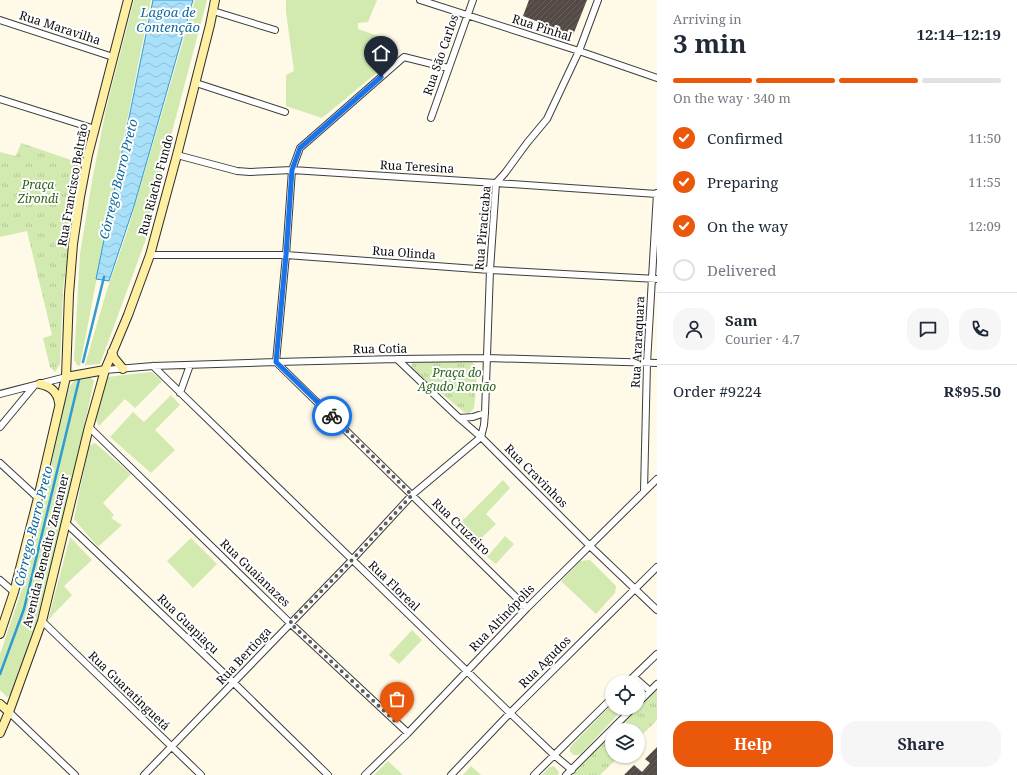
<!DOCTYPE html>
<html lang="en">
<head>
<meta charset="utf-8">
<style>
  body { margin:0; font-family:"Noto Serif",serif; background:#f6f6f7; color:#1f2937; height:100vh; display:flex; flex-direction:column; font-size:15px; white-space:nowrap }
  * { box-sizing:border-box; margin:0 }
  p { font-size:13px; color:#747a83 }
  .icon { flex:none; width:22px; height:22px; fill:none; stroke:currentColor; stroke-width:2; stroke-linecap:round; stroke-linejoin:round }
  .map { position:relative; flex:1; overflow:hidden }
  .details { display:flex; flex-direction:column; background:#fff; width:360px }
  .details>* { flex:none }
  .controls { position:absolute; left:605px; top:675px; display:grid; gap:8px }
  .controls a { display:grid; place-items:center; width:40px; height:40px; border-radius:50%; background:#fff; box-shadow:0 1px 3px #0004; font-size:20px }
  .pin { position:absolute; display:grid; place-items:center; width:34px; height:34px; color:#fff; margin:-41px -17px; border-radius:50% 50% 50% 0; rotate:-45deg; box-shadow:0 0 4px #0007 }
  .pin .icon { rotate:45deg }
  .courier { position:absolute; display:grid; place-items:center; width:40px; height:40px; margin:-20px; border:3px solid #1a73e8; border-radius:50%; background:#fff; color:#222; box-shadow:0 1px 5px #0007 }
  .headline em { font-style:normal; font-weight:700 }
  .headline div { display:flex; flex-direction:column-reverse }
  .headline { display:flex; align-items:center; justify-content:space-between; height:68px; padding:0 16px }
  h1 { font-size:26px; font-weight:700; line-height:30px }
  .bar { display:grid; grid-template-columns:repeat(4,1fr); gap:6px 4px; align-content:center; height:48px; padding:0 16px }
  .bar i { height:5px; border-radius:3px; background:#e0e1e3 }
  .bar .active { background:#ea580c }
  .bar p { grid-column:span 4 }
  .line { display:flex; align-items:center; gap:10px; padding:0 16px; border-top:1px solid #e0e1e3 }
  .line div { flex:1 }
  .round { display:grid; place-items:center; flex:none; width:42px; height:42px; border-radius:16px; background:#f6f6f7 }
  ol { padding:0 16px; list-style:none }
  li { display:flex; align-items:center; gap:12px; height:44px }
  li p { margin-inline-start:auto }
  li .icon { padding:4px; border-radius:50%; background:#ea580c; color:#fff; stroke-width:4 }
  li:last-child { color:#747a83 }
  li i { width:22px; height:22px; border:2px solid #e0e1e3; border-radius:50% }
  .button { display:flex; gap:8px; margin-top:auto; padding:8px 16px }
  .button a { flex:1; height:46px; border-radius:16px; background:#ea580c; color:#fff; font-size:16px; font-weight:700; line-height:46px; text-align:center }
  .button a+a { background:#f6f6f7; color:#1f2937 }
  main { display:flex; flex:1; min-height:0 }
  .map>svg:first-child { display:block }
  .grass { fill:#d2eab0 }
  .park { fill:url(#park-tufts) }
  .water { fill:url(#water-waves); stroke:#2e9bd2 }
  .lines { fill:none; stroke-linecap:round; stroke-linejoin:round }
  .stream { stroke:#2e9bd2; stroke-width:2.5 }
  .building { fill:url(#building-hatch) }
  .minor-casing { stroke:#3d3d3d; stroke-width:8 }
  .secondary-casing { stroke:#2c2c2c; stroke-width:10 }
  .minor { stroke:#fff; stroke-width:6 }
  .secondary { stroke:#ffefa2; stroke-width:8 }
  .done { stroke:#605e57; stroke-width:4; stroke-dasharray:0 7.2 }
  .route { stroke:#1a73e8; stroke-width:5 }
  .labels { text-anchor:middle; stroke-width:4; stroke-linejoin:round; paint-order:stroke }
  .street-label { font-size:12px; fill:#0a0a0a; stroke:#fff }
  .park-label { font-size:12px; font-style:italic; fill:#2d6319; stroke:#fff }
  .water-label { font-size:13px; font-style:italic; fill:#106a9f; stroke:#fff }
</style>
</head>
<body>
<main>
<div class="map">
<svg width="657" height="775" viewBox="0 0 657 775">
  <defs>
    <pattern id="park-tufts" width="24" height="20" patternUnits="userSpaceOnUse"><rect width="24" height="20" fill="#d2eab0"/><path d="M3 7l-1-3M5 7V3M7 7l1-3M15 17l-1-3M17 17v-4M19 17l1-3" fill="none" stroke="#b3c796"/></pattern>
    <pattern id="water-waves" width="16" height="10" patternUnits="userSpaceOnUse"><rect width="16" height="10" fill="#a9e0f9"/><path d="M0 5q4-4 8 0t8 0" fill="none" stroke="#90bfd4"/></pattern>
    <pattern id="building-hatch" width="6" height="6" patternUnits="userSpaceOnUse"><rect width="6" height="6" fill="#534a46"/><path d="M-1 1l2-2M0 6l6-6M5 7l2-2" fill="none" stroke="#67605c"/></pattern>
  </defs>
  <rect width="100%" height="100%" fill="#fff9e7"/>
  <!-- grass -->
  <path class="grass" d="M 134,0 L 151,0 L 121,151 L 80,366 L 77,365 L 74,360 L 80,254 L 92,181 L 106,109 Z
    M 195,0 L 207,0 L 172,132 L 146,239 L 100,364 L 85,365 L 106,293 L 128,229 Z
    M 286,0 L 377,0 L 368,22 L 358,23 L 358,29 L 381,37 L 397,56 L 322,118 L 286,106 L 286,75 L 294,71 L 286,12 Z
    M 152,372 L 162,381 L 135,408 L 125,399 L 99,426 L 96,420 L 107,377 Z
    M 90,377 L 94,381 L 62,529 L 32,637 L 11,695 L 7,697 L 0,690 L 0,654 L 22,589 L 48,482 L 61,414 L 67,394 L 70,386 L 75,380 Z
    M 171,395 L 180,405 L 155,430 L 175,450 L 151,473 L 110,437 L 133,412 L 144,422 Z
    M 95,443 L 131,474 L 103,503 L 114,515 L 111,518 L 122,525 L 98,547 L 74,519 L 89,446 Z
    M 503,480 L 510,488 L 486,514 L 496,524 L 474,545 L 457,526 Z
    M 505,536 L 514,544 L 496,564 L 487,557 Z
    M 70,537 L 92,560 L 64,586 L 72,595 L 48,620 Z
    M 191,538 L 217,564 L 193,588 L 167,561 Z
    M 590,560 L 616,586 L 615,593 L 596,614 L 561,581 L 580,561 Z
    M 412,630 L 422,640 L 399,664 L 389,655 Z
    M 612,704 L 612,708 L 624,708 L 581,754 L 578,755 L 573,755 L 570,751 L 570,748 L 571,746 Z
    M 388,761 L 403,775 L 374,775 Z
    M 471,766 L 481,775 L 463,775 Z
    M 554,766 L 559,772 L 558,775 L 542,775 L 550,767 Z"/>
  <!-- park -->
  <path class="park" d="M 21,143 L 80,163 L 63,289 L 60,364 L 55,372 L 50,367 L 43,338 L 52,335 L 27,231 L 0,237 L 0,152 L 16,156 Z
    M 462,361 L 471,361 L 478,368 L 474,408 C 471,413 469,414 464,412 L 412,369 L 411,365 L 414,362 Z
    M 657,688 L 657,720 L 638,739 L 638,730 L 616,730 Z
    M 612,734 L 612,756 L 620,756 L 600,775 L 572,775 Z"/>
  <!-- water -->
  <path class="water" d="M 153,0 L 193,0 L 134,206 L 109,281 L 96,279 Z"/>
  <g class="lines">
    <!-- stream -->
    <path class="stream" d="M 83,362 L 104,277
      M 0,674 L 24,609 L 79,380"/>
  </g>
  <!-- building -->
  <path class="building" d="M 529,0 L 587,0 L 573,35 L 523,16 Z
    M 657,747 L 657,775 L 624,775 L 634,765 L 642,772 L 650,763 L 645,759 Z"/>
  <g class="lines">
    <!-- minor casing -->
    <g class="minor-casing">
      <path id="minor" d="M 420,0 L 579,51 L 657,78
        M 213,11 L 275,30
        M 0,20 L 113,57
        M 448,68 L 404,57 L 300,148 L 292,170 L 286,255 L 276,362 L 527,608
        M 196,83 L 285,112
        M 0,99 L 95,129
        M 431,118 L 473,0
        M 177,155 L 237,171 L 250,172 L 292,170 L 496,183 L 657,194
        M 150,255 L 286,255 L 490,270 L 657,279
        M 397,359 L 459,418 L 481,437 L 590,546 L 657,610
        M 153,366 L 510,713 L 554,755 L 572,770
        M 105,370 L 153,366 L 276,362 L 397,359 L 487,358 L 657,363
        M 180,393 L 190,365
        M 0,394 L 66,377
        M 459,418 L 473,417 L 485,413
        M 0,427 L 34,386
        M 89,427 L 290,623 L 408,733
        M 481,437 L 484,425 L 485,413 L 490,270 L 496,183 L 505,173 L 527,143 L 547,119 L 579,51 L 598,0
        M 0,463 L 38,498
        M 644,491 L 647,363 L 657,193
        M 66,523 L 234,683 L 328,775
        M 0,580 L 14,592
        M 42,621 L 201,775
        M 634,677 L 650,691
        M 628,682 L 657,654
        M 638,703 L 657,684
        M 9,712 L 75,775
        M 144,775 L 352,560 L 412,495 L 481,437
        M 365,775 L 408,733 L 527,608 L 657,479
        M 451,775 L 510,713 L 657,567
        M 534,775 L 612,698
        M 566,775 L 633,708"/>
    </g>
    <!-- secondary casing -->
    <g class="secondary-casing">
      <path id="secondary" d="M 112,352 L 114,358 L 123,369
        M 66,377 L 105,370
        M 40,384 C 50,386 58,392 59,403
        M 0,634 L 14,592 L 38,498 L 66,377 L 69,294 L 73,244 L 80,197 L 88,155 L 128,0
        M 0,704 L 9,712
        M 0,733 L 9,712 L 42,621 L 89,427 L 105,370 L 128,315 L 150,255 L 177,155 L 210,25 L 215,0"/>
    </g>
    <!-- minor -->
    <use href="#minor" class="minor"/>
    <!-- secondary -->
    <use href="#secondary" class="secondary"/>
  </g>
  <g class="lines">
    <!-- done -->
    <path class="done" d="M 332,416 L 412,495 L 352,560 L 290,623 L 397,723"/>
    <!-- route -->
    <path class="route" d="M 332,416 L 276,362 L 286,255 L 292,170 L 300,148 L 381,77"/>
  </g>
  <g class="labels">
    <!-- street labels -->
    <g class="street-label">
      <text transform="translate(60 28) rotate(18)" y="4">Rua Maravilha</text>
      <text transform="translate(542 28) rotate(18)" y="4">Rua Pinhal</text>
      <text transform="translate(441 55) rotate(-71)" y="4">Rua São Carlos</text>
      <text transform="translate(417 167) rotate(3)" y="4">Rua Teresina</text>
      <text transform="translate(73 185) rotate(-80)" y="4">Rua Francisco Beltrão</text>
      <text transform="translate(156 185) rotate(-75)" y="4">Rua Riacho Fundo</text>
      <text transform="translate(483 228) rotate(-85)" y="4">Rua Piracicaba</text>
      <text transform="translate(404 253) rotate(4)" y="4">Rua Olinda</text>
      <text transform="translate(638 342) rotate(-87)" y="4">Rua Araraquara</text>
      <text transform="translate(380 349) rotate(-1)" y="4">Rua Cotia</text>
      <text transform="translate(536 476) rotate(45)" y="4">Rua Cravinhos</text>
      <text transform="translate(461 527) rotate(44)" y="4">Rua Cruzeiro</text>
      <text transform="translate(46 551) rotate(-76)" y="4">Avenida Benedito Zancaner</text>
      <text transform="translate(255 573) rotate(44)" y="4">Rua Guaianazes</text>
      <text transform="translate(394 586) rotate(44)" y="4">Rua Floreal</text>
      <text transform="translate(502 618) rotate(-46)" y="4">Rua Altinópolis</text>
      <text transform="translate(188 624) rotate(44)" y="4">Rua Guapiaçu</text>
      <text transform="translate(244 656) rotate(-47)" y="4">Rua Bertioga</text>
      <text transform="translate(545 662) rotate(-45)" y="4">Rua Agudos</text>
      <text transform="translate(129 691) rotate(44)" y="4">Rua Guaratinguetá</text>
    </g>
    <!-- park labels -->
    <g class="park-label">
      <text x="38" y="189">Praça<tspan x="38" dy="14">Zirondi</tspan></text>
      <text x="457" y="377">Praça do<tspan x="457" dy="14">Agudo Romão</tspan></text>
    </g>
    <!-- water labels -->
    <g class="water-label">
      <text x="168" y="17">Lagoa de<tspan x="168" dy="15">Contenção</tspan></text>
      <text transform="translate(118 179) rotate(-76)" y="5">Córrego Barro Preto</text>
      <text transform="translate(33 526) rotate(-76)" y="5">Córrego Barro Preto</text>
    </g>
  </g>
</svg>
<div class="controls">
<a><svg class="icon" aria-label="locate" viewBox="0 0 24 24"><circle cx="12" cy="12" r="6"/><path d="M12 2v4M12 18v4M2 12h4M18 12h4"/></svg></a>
<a><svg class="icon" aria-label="layers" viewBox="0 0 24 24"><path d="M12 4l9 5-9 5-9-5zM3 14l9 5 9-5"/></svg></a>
</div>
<div class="pin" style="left:397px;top:723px;background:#ea580c"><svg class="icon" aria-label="bag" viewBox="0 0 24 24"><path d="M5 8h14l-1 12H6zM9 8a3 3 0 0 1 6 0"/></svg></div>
<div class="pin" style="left:381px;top:77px;background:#1f2937"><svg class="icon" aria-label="home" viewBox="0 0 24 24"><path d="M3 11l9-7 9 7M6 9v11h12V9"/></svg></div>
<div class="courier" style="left:332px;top:416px"><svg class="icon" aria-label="bike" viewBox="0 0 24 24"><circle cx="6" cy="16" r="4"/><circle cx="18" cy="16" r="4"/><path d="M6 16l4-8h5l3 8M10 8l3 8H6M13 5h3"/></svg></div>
</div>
<section class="details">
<div class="headline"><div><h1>3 min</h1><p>Arriving in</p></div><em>12:14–12:19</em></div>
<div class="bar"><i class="active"></i><i class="active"></i><i class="active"></i><i></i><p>On the way · 340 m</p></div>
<ol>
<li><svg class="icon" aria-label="check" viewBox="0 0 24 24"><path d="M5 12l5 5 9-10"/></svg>Confirmed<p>11:50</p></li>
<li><svg class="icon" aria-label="check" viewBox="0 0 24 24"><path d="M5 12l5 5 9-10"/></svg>Preparing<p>11:55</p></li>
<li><svg class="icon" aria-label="check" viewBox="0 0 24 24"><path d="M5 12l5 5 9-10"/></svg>On the way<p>12:09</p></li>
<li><i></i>Delivered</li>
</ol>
<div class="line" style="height:72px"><a class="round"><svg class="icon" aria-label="person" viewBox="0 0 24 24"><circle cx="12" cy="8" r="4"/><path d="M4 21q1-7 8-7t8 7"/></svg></a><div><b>Sam</b><p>Courier · 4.7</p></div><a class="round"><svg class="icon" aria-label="chat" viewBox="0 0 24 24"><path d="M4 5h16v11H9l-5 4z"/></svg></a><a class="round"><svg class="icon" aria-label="phone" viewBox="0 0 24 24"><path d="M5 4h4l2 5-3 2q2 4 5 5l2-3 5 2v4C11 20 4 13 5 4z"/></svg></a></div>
<div class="line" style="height:52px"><div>Order #9224</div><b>R$95.50</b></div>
<div class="button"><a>Help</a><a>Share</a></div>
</section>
</main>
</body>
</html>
